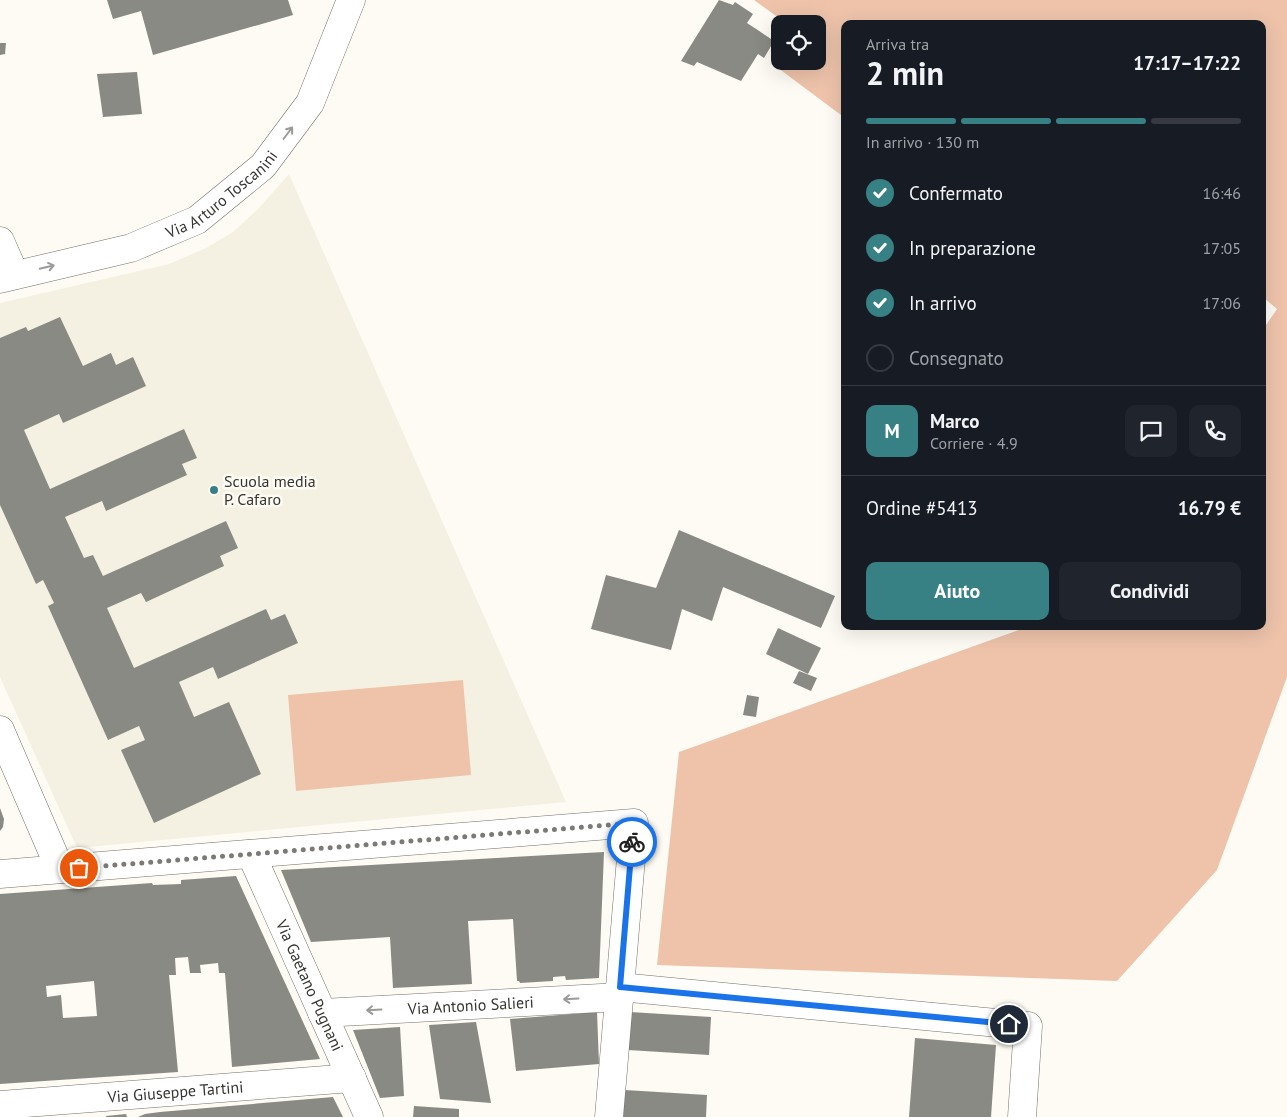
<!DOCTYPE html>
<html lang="it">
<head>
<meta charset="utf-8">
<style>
  body { margin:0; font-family:"PT Sans",sans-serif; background:#20242c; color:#f1f3f6; height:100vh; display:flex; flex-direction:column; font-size:19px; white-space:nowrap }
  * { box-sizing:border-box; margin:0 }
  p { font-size:16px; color:#9ea1a6 }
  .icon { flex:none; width:28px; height:28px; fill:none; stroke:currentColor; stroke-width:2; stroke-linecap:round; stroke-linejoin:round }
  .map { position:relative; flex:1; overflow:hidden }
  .side { position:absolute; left:841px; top:20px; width:425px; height:610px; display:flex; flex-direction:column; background:#171b24; border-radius:10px; box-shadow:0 5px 20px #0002 }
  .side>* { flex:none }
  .tools { position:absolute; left:771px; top:15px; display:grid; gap:10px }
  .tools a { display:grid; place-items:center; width:55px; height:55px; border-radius:10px; background:#171b24; box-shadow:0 5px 20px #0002; font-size:25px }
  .pin { position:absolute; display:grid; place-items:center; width:42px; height:42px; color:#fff; margin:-21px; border:2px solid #fff; border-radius:50%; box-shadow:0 1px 5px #0007 }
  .courier { position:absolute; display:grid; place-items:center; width:50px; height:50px; margin:-25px; border:4px solid #1a73e8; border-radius:50%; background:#fff; color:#222; box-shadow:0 1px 6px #0007 }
  .head em { font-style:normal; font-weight:800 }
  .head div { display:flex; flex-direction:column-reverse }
  .head { display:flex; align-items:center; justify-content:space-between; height:85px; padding:0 25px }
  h1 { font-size:32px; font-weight:800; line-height:38px }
  .bar { display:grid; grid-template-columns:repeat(4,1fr); gap:8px 5px; align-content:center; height:60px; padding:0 25px }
  .bar i { height:6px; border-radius:4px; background:#363941 }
  .bar .selected { background:#378083 }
  .bar p { grid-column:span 4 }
  .line { display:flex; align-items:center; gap:12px; padding:0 25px; border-top:1px solid #363941 }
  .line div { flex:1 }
  .round { display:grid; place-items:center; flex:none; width:52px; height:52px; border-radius:10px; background:#20242c }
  ol { padding:0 25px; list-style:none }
  li { display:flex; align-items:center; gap:15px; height:55px }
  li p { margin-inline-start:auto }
  li .icon { padding:5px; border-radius:50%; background:#378083; color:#fff; stroke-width:4 }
  li:last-child { color:#9ea1a6 }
  li i { width:28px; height:28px; border:2px solid #363941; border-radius:50% }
  .action { display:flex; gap:10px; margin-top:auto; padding:10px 25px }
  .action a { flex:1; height:58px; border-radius:10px; background:#378083; color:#fff; font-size:20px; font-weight:800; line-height:58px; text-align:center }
  .action a+a { background:#20242c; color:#f1f3f6 }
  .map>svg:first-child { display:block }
  .built { fill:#f5f1e2 }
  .green { fill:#eec3aa }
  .building { fill:#898a83; fill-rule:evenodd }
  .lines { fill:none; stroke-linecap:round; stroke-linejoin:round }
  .minor-casing { stroke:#73716a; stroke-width:29 }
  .minor { stroke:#fff; stroke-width:28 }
  .oneway { stroke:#9a9a98 }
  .done { stroke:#7c7a76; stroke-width:5; stroke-dasharray:0 9 }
  .route { stroke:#1a73e8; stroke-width:6 }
  .poi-dot { fill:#378083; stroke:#fdfbf3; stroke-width:2 }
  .labels { text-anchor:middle; stroke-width:5; stroke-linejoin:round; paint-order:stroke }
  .street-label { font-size:16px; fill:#363532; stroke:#fdfbf3 }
  .poi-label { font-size:16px; fill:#363532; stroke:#fdfbf3; text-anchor:start }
</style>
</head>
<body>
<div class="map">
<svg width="1287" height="1117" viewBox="0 0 1287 1117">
  <rect width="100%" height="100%" fill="#fdfbf3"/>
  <!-- built -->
  <path class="built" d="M 289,174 L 566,802 L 77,848 L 0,677 L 0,303 L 169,264 L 206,248 L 233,232 L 260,207 Z"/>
  <!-- green -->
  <path class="green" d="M 754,0 L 1287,0 L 1287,677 L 1217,870 L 1117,981 L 657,965 L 679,752 L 1030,626 L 1262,626 L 1262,331 L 1277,309 L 1263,297 L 1262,24 L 845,24 L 845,118 L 778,68 L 783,61 L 818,61 L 818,24 L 787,24 Z
    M 463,680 L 471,775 L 296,791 L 288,695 Z"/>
  <!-- building -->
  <path class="building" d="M 107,0 L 288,0 L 293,15 L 153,55 L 141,11 L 113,19 Z
    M 719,0 L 733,5 L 735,2 L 753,14 L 747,23 L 774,41 L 764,58 L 758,54 L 741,81 L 697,62 L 694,66 L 681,61 Z
    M 0,43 L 6,43 L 5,54 L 0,55 Z
    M 137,72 L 142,114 L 103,117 L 97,74 Z
    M 60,317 L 83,366 L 111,353 L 116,365 L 133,357 L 146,386 L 63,423 L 59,414 L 24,430 L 50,489 L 184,429 L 197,458 L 182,464 L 187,475 L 106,511 L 102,501 L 65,517 L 84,558 L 93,555 L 103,576 L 226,521 L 238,548 L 220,556 L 224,566 L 146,602 L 141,593 L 107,608 L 134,668 L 266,609 L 271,620 L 285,614 L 298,643 L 218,679 L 213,667 L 179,682 L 194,717 L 229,702 L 261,774 L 154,823 L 121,750 L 145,740 L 139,726 L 108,740 L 48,606 L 54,603 L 43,580 L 36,584 L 0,505 L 0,338 L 26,327 L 28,331 Z
    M 679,530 L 835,596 L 821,628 L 723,587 L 712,621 L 682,609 L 671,650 L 591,629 L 606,575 L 656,588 Z
    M 778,628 L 821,648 L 808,674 L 766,654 Z
    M 799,671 L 817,678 L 811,691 L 793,683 Z
    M 747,695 L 759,697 L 756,717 L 743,715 Z
    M 0,808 L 4,819 L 3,827 L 0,831 Z
    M 604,852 L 599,978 L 566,980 L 565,976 L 553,977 L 553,981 L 520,983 L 519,981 L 517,981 L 513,919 L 468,921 L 472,984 L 393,988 L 390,937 L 311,942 L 281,870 Z
    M 236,876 L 320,1059 L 232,1067 L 225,973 L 219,973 L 218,963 L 200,965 L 201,973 L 190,973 L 188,957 L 175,958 L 176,975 L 169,975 L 178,1072 L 0,1084 L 0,894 L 152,883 L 153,885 L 181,884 L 181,880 ZM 94,981 L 97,1016 L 63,1018 L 61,995 L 47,997 L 46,986 Z
    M 597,1012 L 599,1064 L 516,1071 L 510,1019 Z
    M 630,1012 L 711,1017 L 709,1055 L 628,1050 Z
    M 476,1022 L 491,1103 L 440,1099 L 429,1025 Z
    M 400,1027 L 404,1096 L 380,1098 L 353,1030 Z
    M 915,1038 L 996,1045 L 991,1117 L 909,1117 Z
    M 625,1090 L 707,1095 L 706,1117 L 623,1117 Z
    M 333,1097 L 343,1117 L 138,1117 L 145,1114 L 160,1112 Z
    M 414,1106 L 459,1109 L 459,1117 L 413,1117 Z
    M 126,1114 L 127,1117 L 106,1117 L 106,1116 Z"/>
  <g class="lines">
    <!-- minor casing -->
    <g class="minor-casing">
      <g id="minor">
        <path d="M 0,241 L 15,275"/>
        <path id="s1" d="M 0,279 L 131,248 L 197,220 L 263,166 L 310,103 L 351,0"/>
        <path d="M 0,730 L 60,869"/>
        <path id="s2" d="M 251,854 L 369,1117"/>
        <path d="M 0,874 L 634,823 L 609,1117"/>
        <path d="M 620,987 L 1028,1026 L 1022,1117"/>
        <path id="s3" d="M 322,1013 L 620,997"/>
        <path id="s4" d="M 0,1105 L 352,1078"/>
      </g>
    </g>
    <!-- minor -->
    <use href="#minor" class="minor"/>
  </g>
  <!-- one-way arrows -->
  <defs><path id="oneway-shaft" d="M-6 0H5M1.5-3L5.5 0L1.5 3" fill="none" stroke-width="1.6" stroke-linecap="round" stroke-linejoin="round" transform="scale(1.25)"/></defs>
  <g class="oneway">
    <use href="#oneway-shaft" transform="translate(288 133) rotate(-53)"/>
    <use href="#oneway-shaft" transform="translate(47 267) rotate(-13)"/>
    <use href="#oneway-shaft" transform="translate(571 999) rotate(177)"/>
    <use href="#oneway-shaft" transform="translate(374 1010) rotate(177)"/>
  </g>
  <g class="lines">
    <!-- done -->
    <path class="done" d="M 79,868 L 634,823 L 632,842"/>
    <!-- route -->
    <path class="route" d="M 632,842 L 620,987 L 1009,1024"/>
  </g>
  <!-- markers -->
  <circle class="poi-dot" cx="214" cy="490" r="5"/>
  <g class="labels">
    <!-- street labels -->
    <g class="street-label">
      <text dy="6" stroke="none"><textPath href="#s1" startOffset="241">Via Arturo Toscanini</textPath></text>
      <text dy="6" stroke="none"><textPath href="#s2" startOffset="144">Via Gaetano Pugnani</textPath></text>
      <text dy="6" stroke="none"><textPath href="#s3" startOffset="149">Via Antonio Salieri</textPath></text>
      <text dy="6" stroke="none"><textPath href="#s4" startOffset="176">Via Giuseppe Tartini</textPath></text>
    </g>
    <!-- poi labels -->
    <g class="poi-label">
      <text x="224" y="487">Scuola media<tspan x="224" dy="18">P. Cafaro</tspan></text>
    </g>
  </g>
</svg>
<div class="tools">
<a><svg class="icon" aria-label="locate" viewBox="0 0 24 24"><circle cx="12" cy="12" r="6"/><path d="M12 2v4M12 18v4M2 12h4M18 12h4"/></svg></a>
</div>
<div class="pin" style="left:79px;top:868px;background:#ea580c"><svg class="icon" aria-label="bag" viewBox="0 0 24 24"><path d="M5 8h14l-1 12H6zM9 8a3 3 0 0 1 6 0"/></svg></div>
<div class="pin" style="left:1009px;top:1024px;background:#1f2937"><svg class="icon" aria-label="home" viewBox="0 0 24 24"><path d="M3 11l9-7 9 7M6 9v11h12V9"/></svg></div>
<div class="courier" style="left:632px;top:842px"><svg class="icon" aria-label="bike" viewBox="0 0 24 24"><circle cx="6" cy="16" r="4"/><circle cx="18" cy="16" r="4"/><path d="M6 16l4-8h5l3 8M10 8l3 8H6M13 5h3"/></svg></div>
<section class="side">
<div class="head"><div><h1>2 min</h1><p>Arriva tra</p></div><em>17:17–17:22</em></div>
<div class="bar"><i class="selected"></i><i class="selected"></i><i class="selected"></i><i></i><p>In arrivo · 130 m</p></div>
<ol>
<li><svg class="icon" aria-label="check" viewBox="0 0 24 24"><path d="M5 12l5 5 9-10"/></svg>Confermato<p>16:46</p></li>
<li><svg class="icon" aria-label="check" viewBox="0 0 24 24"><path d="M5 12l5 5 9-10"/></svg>In preparazione<p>17:05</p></li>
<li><svg class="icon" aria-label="check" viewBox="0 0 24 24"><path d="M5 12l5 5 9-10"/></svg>In arrivo<p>17:06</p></li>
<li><i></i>Consegnato</li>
</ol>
<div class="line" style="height:90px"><b class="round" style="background:#378083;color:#fff">M</b><div><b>Marco</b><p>Corriere · 4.9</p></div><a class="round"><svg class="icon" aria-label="chat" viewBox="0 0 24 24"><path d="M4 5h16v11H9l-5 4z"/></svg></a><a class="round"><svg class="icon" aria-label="phone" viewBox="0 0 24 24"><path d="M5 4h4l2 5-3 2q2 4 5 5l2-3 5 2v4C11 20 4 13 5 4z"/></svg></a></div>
<div class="line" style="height:65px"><div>Ordine #5413</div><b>16.79 €</b></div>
<div class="action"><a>Aiuto</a><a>Condividi</a></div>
</section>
</div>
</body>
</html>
